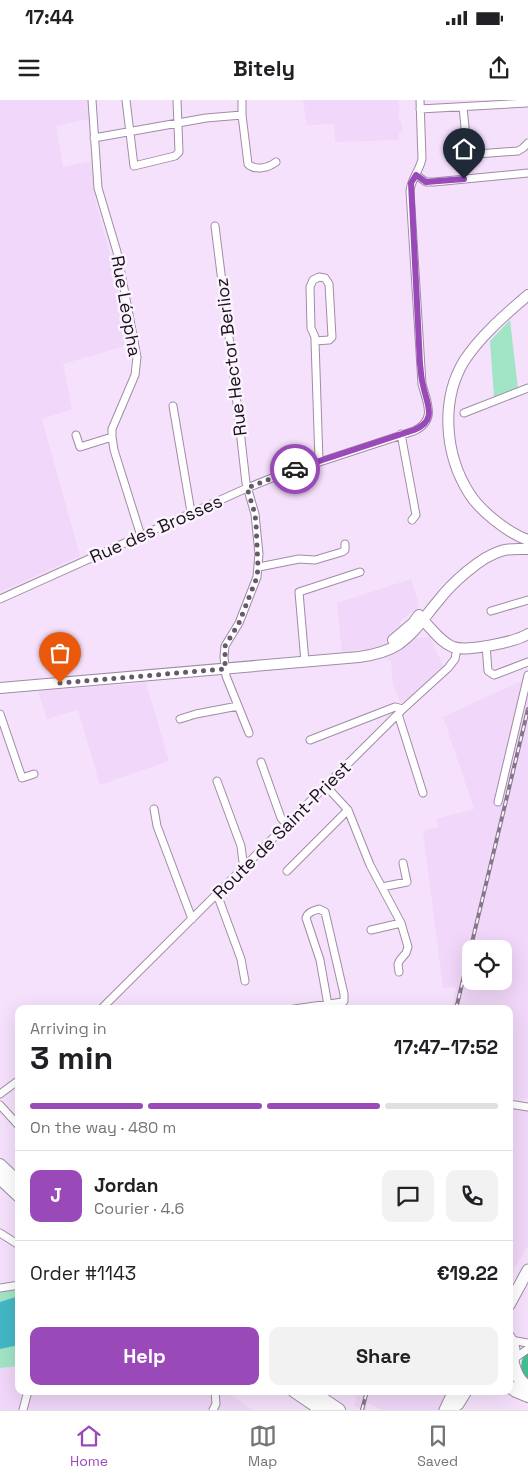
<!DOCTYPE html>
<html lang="en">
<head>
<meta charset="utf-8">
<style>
  body { margin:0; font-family:"Space Grotesk",sans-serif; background:#f2f2f2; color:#202124; height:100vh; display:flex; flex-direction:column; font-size:19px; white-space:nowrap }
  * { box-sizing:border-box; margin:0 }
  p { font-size:16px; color:#757577 }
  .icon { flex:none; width:28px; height:28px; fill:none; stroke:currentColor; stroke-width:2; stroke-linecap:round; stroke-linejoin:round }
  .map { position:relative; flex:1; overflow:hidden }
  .drawer { position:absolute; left:15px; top:905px; width:498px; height:390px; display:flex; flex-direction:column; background:#fff; border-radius:10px; box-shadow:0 5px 20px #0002 }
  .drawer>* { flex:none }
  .buttons { position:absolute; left:462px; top:840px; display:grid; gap:10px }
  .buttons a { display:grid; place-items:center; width:50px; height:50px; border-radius:10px; background:#fff; box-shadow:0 5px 20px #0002; font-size:25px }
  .pin { position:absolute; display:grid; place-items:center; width:42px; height:42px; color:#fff; margin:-51px -21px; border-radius:50% 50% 50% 0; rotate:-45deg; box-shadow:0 0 5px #0007 }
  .pin .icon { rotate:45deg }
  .courier { position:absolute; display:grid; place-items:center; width:50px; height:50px; margin:-25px; border:4px solid #9a49b8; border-radius:50%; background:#fff; color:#222; box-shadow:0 1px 6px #0007 }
  .summary em { font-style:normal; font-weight:800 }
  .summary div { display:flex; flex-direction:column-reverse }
  .summary { display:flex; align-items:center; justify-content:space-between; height:85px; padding:0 15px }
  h1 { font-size:32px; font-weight:800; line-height:38px }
  .bar { display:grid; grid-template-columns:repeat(4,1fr); gap:8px 5px; align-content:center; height:60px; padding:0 15px }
  .bar i { height:6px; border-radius:4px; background:#e0e0e0 }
  .bar .active { background:#9a49b8 }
  .bar p { grid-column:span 4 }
  .line { display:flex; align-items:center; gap:12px; padding:0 15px; border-top:1px solid #e0e0e0 }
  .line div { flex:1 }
  .round { display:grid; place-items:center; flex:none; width:52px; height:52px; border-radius:10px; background:#f2f2f2 }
  .action { display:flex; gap:10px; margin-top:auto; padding:10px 15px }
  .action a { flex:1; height:58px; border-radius:10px; background:#9a49b8; color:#fff; font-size:20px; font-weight:800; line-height:58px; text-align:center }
  .action a+a { background:#f2f2f2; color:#202124 }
  .status { display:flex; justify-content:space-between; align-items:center; height:35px; padding:0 25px; background:#fff; direction:ltr }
  .status svg { height:14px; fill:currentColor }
  header { display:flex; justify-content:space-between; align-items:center; height:65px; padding:0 15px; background:#fff; font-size:22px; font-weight:800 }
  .menu { display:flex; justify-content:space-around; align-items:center; height:70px; border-top:1px solid #e0e0e0; background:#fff; font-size:14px; color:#757577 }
  .menu a { display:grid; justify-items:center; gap:2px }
  .menu .active { color:#9a49b8 }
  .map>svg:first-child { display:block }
  .built { fill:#f1d7f9; fill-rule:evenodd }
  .green { fill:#a2e4c6 }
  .forest { fill:#44bf91 }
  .water { fill:#44b7c6 }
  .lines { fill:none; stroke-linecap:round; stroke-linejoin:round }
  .street-casing { stroke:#a08ca6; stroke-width:9 }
  .secondary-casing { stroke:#a08ca6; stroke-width:12 }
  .primary-casing { stroke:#a08ca6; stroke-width:13 }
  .highway-casing { stroke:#a08ca6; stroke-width:14 }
  .street { stroke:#fff; stroke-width:7 }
  .secondary { stroke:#fff; stroke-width:10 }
  .primary { stroke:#fff; stroke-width:11 }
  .highway { stroke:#fff; stroke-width:12 }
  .rail-casing { stroke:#857788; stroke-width:4 }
  .rail { stroke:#fbf3fe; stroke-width:2; stroke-dasharray:5.5; stroke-linecap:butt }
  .done { stroke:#665a6a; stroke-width:5; stroke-dasharray:0 9 }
  .route { stroke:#9a49b8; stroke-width:6 }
  .labels { text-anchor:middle; stroke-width:5; stroke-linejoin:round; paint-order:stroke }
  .street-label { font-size:18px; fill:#19121b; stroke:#fbf3fe }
</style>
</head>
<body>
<div class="status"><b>17:44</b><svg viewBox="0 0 49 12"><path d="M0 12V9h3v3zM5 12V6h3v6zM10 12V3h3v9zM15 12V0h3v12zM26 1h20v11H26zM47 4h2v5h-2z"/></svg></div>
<header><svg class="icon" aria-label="menu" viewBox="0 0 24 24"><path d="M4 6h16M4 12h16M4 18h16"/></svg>Bitely<svg class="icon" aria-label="share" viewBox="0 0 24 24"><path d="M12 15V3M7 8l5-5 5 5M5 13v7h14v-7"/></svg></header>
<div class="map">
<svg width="528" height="1310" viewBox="0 0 528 1310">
  <rect width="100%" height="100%" fill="#f6e1fc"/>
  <!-- built -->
  <path class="built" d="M 0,0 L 88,0 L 89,19 L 56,26 L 63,67 L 91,61 L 96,103 L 113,165 L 128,245 L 63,264 L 72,309 L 42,319 L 80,456 L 0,492 Z
    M 303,0 L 398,0 L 400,11 L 398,12 L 399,21 L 402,22 L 402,32 L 399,32 L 399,40 L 335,42 L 334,24 L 307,25 Z
    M 411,479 L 419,504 L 417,508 L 399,522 L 414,538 L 430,537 L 443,566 L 408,599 L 400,602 L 393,585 L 391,561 L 364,549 L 342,552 L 337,503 Z
    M 523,580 L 528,581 L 528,998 L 520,1001 L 509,998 L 509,909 L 451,909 L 456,887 L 443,888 L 423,731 L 439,727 L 436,719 L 474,709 L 443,617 ZM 471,849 L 504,849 L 504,881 L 471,881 Z
    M 146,583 L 169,661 L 100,685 L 78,610 L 47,619 L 38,591 Z
    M 509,1009 L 528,1011 L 528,1146 L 509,1176 Z
    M 19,1266 L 19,1291 L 225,1291 L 252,1310 L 0,1310 L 0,1268 Z
    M 357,1291 L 449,1291 L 438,1310 L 382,1310 L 368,1303 L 366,1310 L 362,1310 L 354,1306 Z"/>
  <!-- green -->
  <path class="green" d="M 510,220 L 518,289 L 494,298 L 490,241 Z
    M 19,1189 L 19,1266 L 0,1268 L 0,1191 Z"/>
  <!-- forest -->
  <path class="forest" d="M 528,1253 L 528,1281 C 520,1273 520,1267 523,1257 Z"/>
  <!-- water -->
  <path class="water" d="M 19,1196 L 19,1245 L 0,1249 L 0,1202 Z"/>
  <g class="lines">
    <!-- street casing -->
    <g class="street-casing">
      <path id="street" d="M 92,0 L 98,88 L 117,152 L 137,257 L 135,275 L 112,329 L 112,337 L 114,350 L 141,436
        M 126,0 L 134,66 L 175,56 L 179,52 L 177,0
        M 242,0 L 242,15
        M 463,7 L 467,47 L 471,52 L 477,54 L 518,51 L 523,48 L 528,43
        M 420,9 L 528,3
        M 94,38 L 206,18 L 242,15 L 248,64 C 255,71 268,68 276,62
        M 416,75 L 426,82 L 434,82 L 528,73
        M 215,126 L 234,277 L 246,383 L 255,414 L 259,454 L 257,477 L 239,523 L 225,546 L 224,557 L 226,576 L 249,633
        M 315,241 L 329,240 L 332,237 L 329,184 L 325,178 L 319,177 L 313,180 L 310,187 L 311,228 L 315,237 L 315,241 L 319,361
        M 173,306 L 191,412
        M 464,313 L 528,288
        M 401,334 L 416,415 L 412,420
        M 76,335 L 80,347 L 112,337
        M 259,467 L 299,459 L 315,460 L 342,452 L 345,450 L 345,444
        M 0,499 L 247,388 L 277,376 L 414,331 C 437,320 427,303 422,284 L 410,91 C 411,79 419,72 422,59 L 420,0
        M 491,511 L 528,500
        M 486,545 L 488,571 L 494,575 L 528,562
        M 305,562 L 299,492 L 360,472
        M 0,614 L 22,678 L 34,674
        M 398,614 L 423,693
        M 180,619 L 196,614 L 238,606
        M 310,640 L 395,607 L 403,609
        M 261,662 L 281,718 L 287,725
        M 217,681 L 241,746 L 243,762 L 246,766
        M 326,686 L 348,710 L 370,765 L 401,823 L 408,847 L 406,853 L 400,860 L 398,864 L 399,872
        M 498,702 L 528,575
        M 154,709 L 157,726 L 192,819
        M 287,771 L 348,710
        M 382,787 L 407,782 L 403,763
        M 217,794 L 241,859 L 245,881
        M 371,830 L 401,823
        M 101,909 L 403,609 L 448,568 L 455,559 L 457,548
        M 294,909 L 343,902 L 344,901 L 344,894 L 325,812 L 319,809 C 313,811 308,812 306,818 L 320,860 L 328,905
        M 0,994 L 19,980
        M 509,1004 L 528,1007
        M 0,1005 L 19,1026
        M 0,1133 L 19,1145
        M 0,1188 L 19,1185
        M 511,1240 L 528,1243
        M 515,1258 L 528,1249
        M 23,1310 L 28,1291
        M 213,1310 L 216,1304 L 215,1291"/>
    </g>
    <!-- secondary casing -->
    <g class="secondary-casing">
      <path id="secondary" d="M 528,195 C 505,215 481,235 464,261 C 440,301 445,355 469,393 C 480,411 508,433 528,440
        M 418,516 C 430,525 438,541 453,547 C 467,552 515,542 528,534
        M 393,540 L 413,523 L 419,515
        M 0,588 L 359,557 C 374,555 387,552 399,544 C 416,532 425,516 438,501 C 451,484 480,457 501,451 C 510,448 519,449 528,449"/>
    </g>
    <!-- primary casing -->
    <g class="primary-casing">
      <path id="primary" d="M 509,1205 L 528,1170
        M 509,1237 C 516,1247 516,1259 509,1270
        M 445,1310 L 454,1291
        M 451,1310 L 458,1304 L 466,1291"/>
    </g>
    <!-- highway casing -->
    <g class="highway-casing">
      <path id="highway" d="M 0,1065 L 19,1083
        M 0,1078 L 19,1096
        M 513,1264 C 516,1274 519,1281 528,1287
        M 509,1286 L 516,1291 L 528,1296
        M 294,1291 L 322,1310
        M 311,1291 L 339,1310"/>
    </g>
    <!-- street -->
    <use href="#street" class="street"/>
    <!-- secondary -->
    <use href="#secondary" class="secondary"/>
    <!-- primary -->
    <use href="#primary" class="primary"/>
    <!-- highway -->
    <use href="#highway" class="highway"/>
    <!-- rail casing -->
    <g class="rail-casing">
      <path id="rail" d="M 456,909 L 528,609
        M 362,1310 L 367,1291"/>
    </g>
    <!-- rail -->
    <use href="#rail" class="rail"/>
  </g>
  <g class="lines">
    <!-- done -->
    <path class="done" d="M 60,583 L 225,569 L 225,546 L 239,523 L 257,477 L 258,467 L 256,424 L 255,414 L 247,388 L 295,369"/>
    <!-- route -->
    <path class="route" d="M 295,369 L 414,330 C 438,320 427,305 423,285 C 421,278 421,271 420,264 L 411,83 L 416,75 L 426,82 L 464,79"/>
  </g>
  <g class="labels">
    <!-- street labels -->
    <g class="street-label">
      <text transform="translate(126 206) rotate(80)" y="6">Rue Léopha</text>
      <text transform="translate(231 257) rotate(-97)" y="6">Rue Hector Berlioz</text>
      <text transform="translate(156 429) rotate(-24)" y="6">Rue des Brosses</text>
      <text transform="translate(282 730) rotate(-45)" y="6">Route de Saint-Priest</text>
    </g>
  </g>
</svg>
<div class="buttons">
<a><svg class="icon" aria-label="locate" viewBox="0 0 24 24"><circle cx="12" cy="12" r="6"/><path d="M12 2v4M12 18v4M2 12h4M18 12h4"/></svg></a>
</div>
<div class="pin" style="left:60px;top:583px;background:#ea580c"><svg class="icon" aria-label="bag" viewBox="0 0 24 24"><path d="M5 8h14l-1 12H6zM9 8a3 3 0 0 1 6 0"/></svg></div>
<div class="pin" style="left:464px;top:79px;background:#1f2937"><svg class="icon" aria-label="home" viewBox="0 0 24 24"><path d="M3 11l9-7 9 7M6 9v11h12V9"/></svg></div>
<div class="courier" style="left:295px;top:369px"><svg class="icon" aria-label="car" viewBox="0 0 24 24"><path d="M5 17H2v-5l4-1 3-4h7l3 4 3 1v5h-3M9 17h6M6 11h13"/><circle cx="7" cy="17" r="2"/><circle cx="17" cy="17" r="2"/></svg></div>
<section class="drawer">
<div class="summary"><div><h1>3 min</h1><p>Arriving in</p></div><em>17:47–17:52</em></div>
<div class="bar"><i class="active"></i><i class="active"></i><i class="active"></i><i></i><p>On the way · 480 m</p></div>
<div class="line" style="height:90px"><b class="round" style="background:#9a49b8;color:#fff">J</b><div><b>Jordan</b><p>Courier · 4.6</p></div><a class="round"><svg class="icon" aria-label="chat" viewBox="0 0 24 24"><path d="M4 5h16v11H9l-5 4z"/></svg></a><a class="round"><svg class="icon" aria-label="phone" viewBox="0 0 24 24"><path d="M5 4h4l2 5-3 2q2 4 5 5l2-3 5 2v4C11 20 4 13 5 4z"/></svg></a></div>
<div class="line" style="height:65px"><div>Order #1143</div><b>€19.22</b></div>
<div class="action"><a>Help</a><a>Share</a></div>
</section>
</div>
<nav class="menu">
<a class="active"><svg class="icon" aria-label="home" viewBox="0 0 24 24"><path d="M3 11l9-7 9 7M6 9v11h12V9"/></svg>Home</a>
<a><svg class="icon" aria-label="map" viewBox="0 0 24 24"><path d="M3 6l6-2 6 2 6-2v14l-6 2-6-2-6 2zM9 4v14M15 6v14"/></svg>Map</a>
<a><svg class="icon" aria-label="saved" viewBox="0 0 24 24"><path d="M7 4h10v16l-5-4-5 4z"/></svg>Saved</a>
</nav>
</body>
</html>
